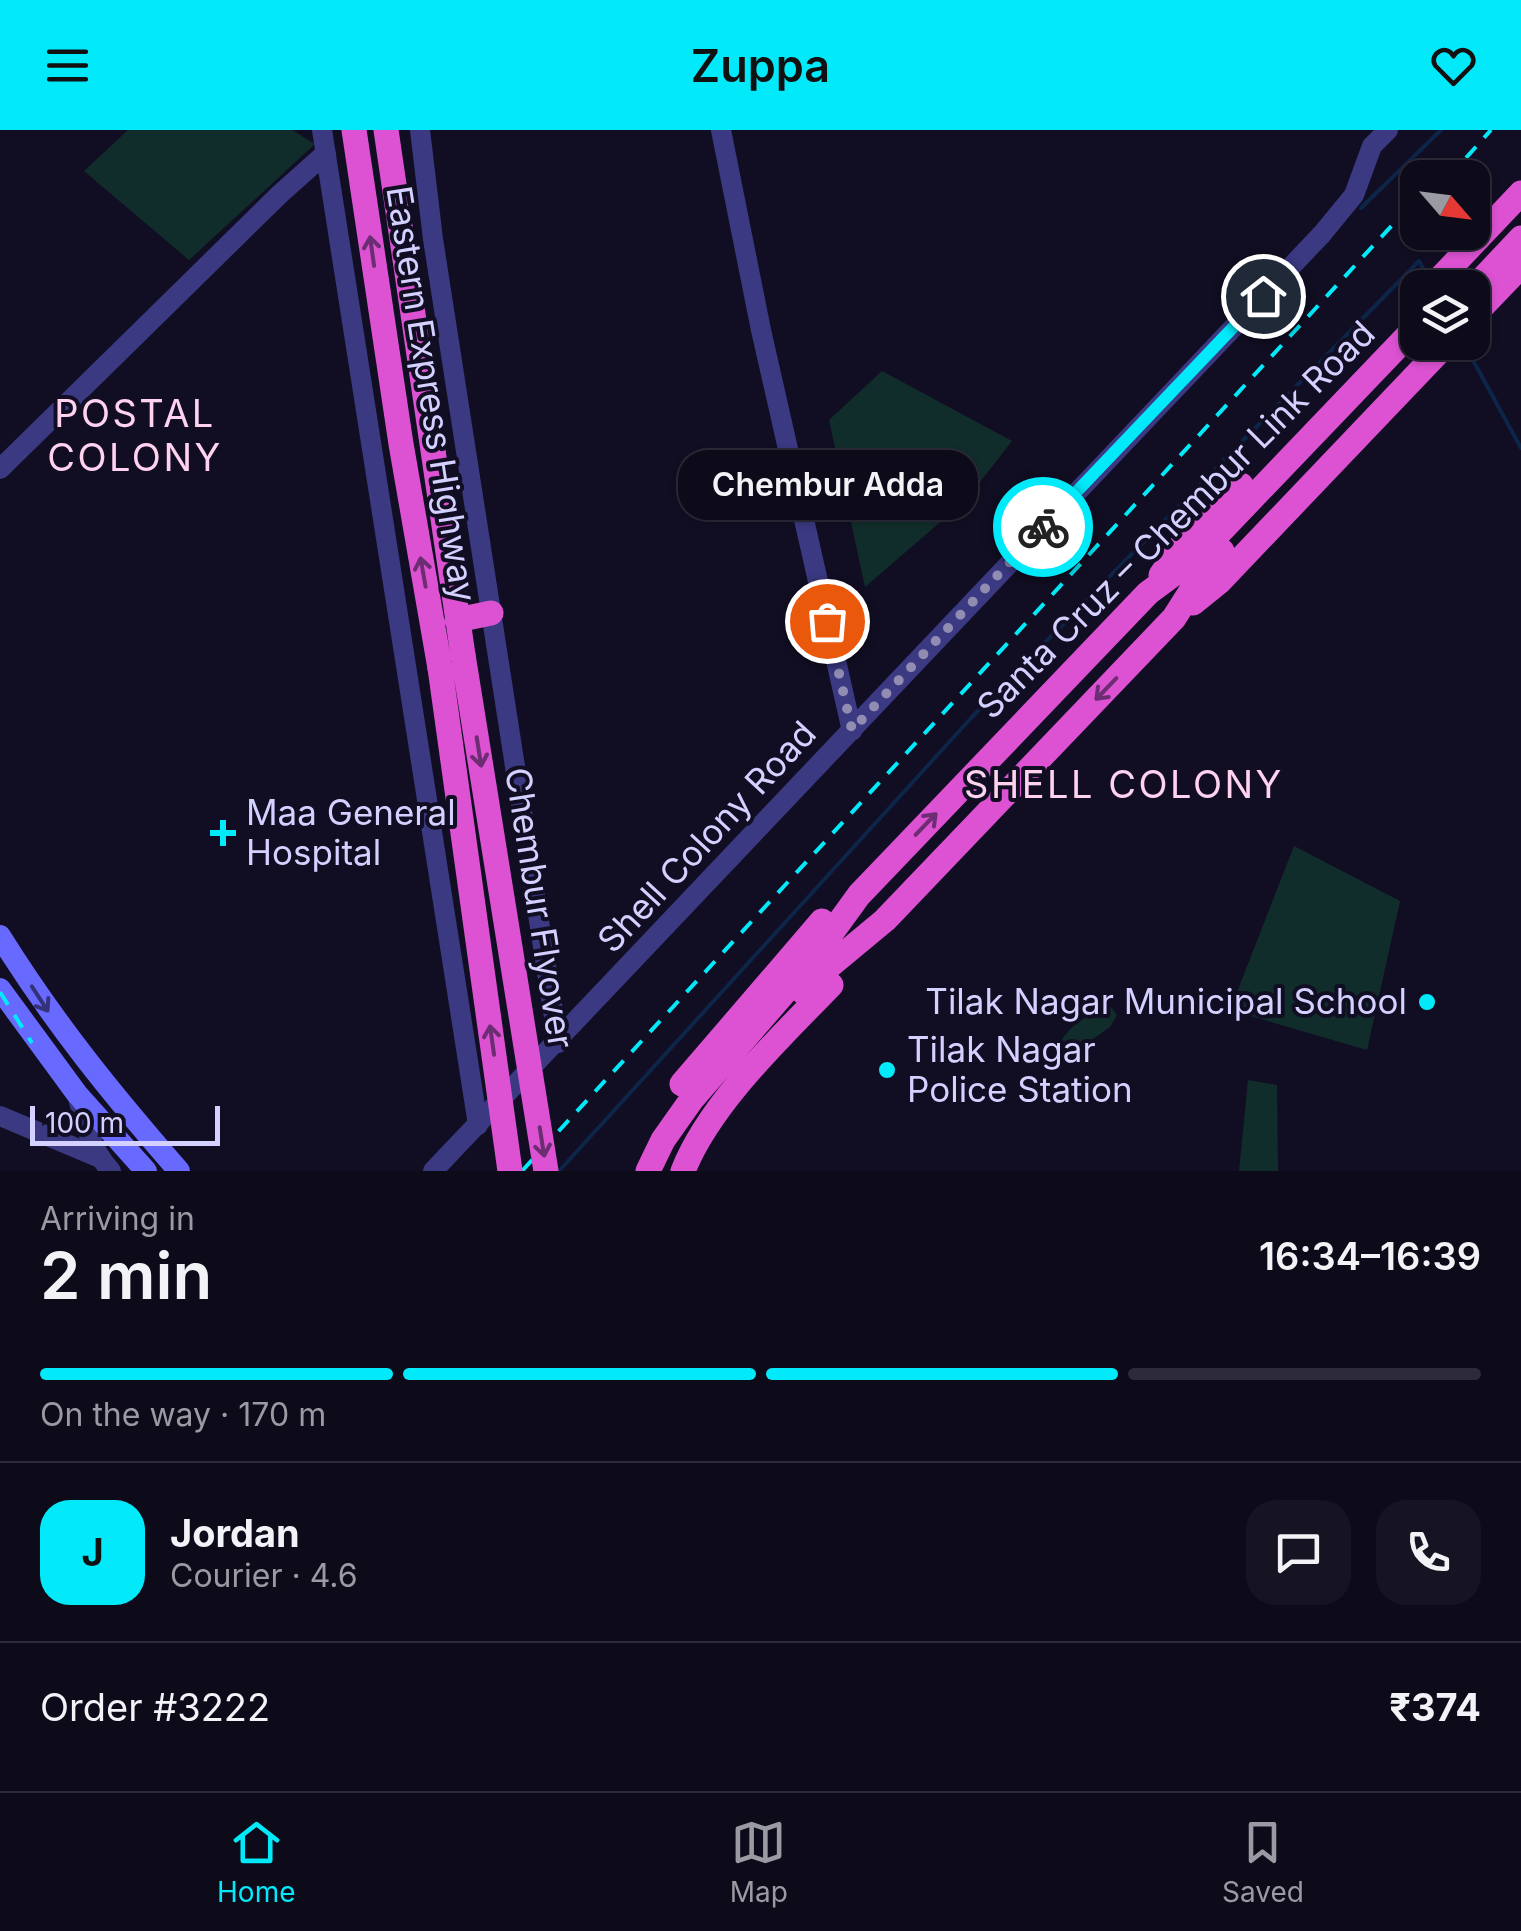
<!DOCTYPE html>
<html lang="en">
<head>
<meta charset="utf-8">
<style>
  body { margin:0; font-family:Inter,sans-serif; background:#161323; color:#f1f3f6; height:100vh; display:flex; flex-direction:column; font-size:38px; white-space:nowrap }
  * { box-sizing:border-box; margin:0 }
  p { font-size:32px; color:#9a9aa2 }
  .icon { flex:none; width:55px; height:55px; fill:none; stroke:currentColor; stroke-width:2; stroke-linecap:round; stroke-linejoin:round }
  .map { position:relative; height:1041px; overflow:hidden }
  .drawer { display:flex; flex-direction:column; background:#0d0a1a; flex:1 }
  .drawer>* { flex:none }
  .needle { width:65px; rotate:118deg }
  .buttons { position:absolute; left:1400px; top:30px; display:grid; gap:20px }
  .buttons a { display:grid; place-items:center; width:90px; height:90px; border-radius:20px; background:#0d0a1a; box-shadow:0 2px 8px #0004,0 0 0 2px #2d2b39; font-size:50px }
  .scale { position:absolute; left:30px; bottom:25px; width:190px; box-sizing:border-box; padding-left:10px; border:5px solid #d4d0ff; border-top:0; font-size:28px; line-height:35px; white-space:nowrap; color:#d4d0ff; -webkit-text-stroke:8px #110e23; paint-order:stroke }
  .pin { position:absolute; display:grid; place-items:center; width:85px; height:85px; color:#fff; margin:-42px; border:5px solid #fff; border-radius:50%; box-shadow:0 2px 10px #0007 }
  .courier { position:absolute; display:grid; place-items:center; width:100px; height:100px; margin:-50px; border:8px solid #02e9fa; border-radius:50%; background:#fff; color:#222; box-shadow:0 2px 12px #0007 }
  .bubble { position:absolute; height:70px; border-radius:30px; background:#0d0a1a; box-shadow:0 2px 8px #0004,0 0 0 2px #2d2b39; font-size:32px; font-weight:600; line-height:70px; text-align:center }
  .head em { font-style:normal; font-weight:600 }
  .head div { display:flex; flex-direction:column-reverse }
  .head { display:flex; align-items:center; justify-content:space-between; height:170px; padding:0 40px }
  h1 { font-size:65px; font-weight:600; line-height:75px }
  .bar { display:grid; grid-template-columns:repeat(4,1fr); gap:15px 10px; align-content:center; height:120px; padding:0 40px }
  .bar i { height:12px; border-radius:8px; background:#2d2b39 }
  .bar .active { background:#02e9fa }
  .bar p { grid-column:span 4 }
  .line { display:flex; align-items:center; gap:25px; padding:0 40px; border-top:2px solid #2d2b39 }
  .line div { flex:1 }
  .round { display:grid; place-items:center; flex:none; width:105px; height:105px; border-radius:30px; background:#161323 }
  header { display:flex; justify-content:space-between; align-items:center; height:130px; padding:0 40px; background:#02e9fa; color:#111; font-size:45px; font-weight:600 }
  .tab-bar { display:flex; justify-content:space-around; align-items:center; height:140px; border-top:2px solid #2d2b39; background:#0d0a1a; font-size:28px; color:#9a9aa2 }
  .tab-bar a { display:grid; justify-items:center; gap:5px }
  .tab-bar .active { color:#02e9fa }
  .map>svg:first-child { display:block }
  .green { fill:#112d2b }
  .lines { fill:none; stroke-linecap:round; stroke-linejoin:round }
  .stream { stroke:#0d2548; stroke-width:4 }
  .tertiary { stroke:#3a3982; stroke-width:20 }
  .secondary { stroke:#6869fe; stroke-width:22 }
  .trunk { stroke:#dc52d2; stroke-width:25 }
  .rail { stroke:#02e9fa; stroke-width:4; stroke-dasharray:15 12; stroke-linecap:butt }
  .trunk-bridge { stroke:#dc52d2; stroke-width:25 }
  .oneway { stroke:#6c2d72 }
  .oneway2 { stroke:#34327b }
  .done { stroke:#908cb2; stroke-width:10; stroke-dasharray:0 18 }
  .route { stroke:#02e9fa; stroke-width:12 }
  .poi-dot { fill:#02e9fa; stroke:#110e23; stroke-width:4 }
  .labels { text-anchor:middle; stroke-width:8; stroke-linejoin:round; paint-order:stroke }
  .street-label { font-size:35px; fill:#d4d0ff; stroke:#110e23 }
  .poi-label { font-size:35px; fill:#d4d0ff; stroke:#110e23; text-anchor:start }
  .neighbourhood-label { font-size:38px; letter-spacing:2.5px; fill:#ffd2f0; stroke:#110e23 }
</style>
</head>
<body>
<header><svg class="icon" aria-label="menu" viewBox="0 0 24 24"><path d="M4 6h16M4 12h16M4 18h16"/></svg>Zuppa<svg class="icon" aria-label="heart" viewBox="0 0 24 24"><path d="M12 20l-8-8c-3-5 5-10 8-4 3-6 11-1 8 4z"/></svg></header>
<div class="map">
<svg width="1521" height="1041" viewBox="0 0 1521 1041">
  <rect width="100%" height="100%" fill="#110e23"/>
  <!-- green -->
  <path class="green" d="M 128,0 L 292,0 L 315,14 L 189,130 L 84,41 Z
    M 882,241 L 1012,311 L 966,370 L 865,457 L 829,290 Z
    M 1294,716 L 1400,771 L 1367,920 L 1230,880 Z
    M 1111,877 L 1117,885 L 1110,897 L 1072,924 L 1063,923 L 1059,915 C 1067,897 1092,880 1111,877 Z
    M 1248,950 L 1277,955 L 1278,1041 L 1239,1041 Z"/>
  <g class="lines">
    <!-- stream -->
    <path class="stream" d="M 1361,78 L 1441,0
      M 1463,212 L 1521,318
      M 559,1041 L 972,587 L 1419,131 L 1429,149"/>
    <!-- tertiary -->
    <path class="tertiary" d="M 322,0 L 478,995
      M 420,0 L 433,109 L 558,913
      M 721,0 L 761,200 L 852,601
      M 0,339 L 280,64 L 326,23
      M 77,964 C 84,993 91,1019 111,1041
      M 0,986 L 100,1028
      M 433,1041 L 1322,104 L 1354,65 L 1372,16 L 1388,0"/>
    <!-- secondary -->
    <path class="secondary" d="M 0,806 C 55,894 111,963 179,1041
      M 0,859 L 77,964 L 146,1041"/>
    <!-- trunk -->
    <path class="trunk" d="M 354,0 L 401,314 L 440,538
      M 386,0 L 463,525
      M 1431,158 L 1521,63
      M 1472,160 L 1521,108
      M 1472,187 L 1521,136
      M 1161,445 L 1181,416 L 1241,355
      M 1193,473 L 1219,452 L 1448,212
      M 457,490 L 491,483
      M 803,862 L 820,844 L 885,790 L 1174,488 L 1205,439 L 1222,421
      M 682,954 L 822,791
      M 648,1041 L 663,1010 L 692,969 L 809,834 L 859,765 L 1148,463 L 1194,429 L 1418,195
      M 683,1041 C 710,973 780,908 831,855"/>
    <!-- rail -->
    <path class="rail" d="M 1448,48 L 1491,0
      M 0,862 L 32,913
      M 522,1041 L 1418,67"/>
    <!-- trunk-bridge -->
    <path class="trunk-bridge" d="M 463,525 L 546,1041
      M 440,538 L 510,1041"/>
  </g>
  <!-- one-way arrows -->
  <defs><path id="oneway-shaft" d="M-6 0H5M1.5-3L5.5 0L1.5 3" fill="none" stroke-width="1.6" stroke-linecap="round" stroke-linejoin="round" transform="scale(2.5)"/></defs>
  <g class="oneway">
    <use href="#oneway-shaft" transform="translate(372 121) rotate(-98)"/>
    <use href="#oneway-shaft" transform="translate(423 442) rotate(-100)"/>
    <use href="#oneway-shaft" transform="translate(1106 559) rotate(134)"/>
    <use href="#oneway-shaft" transform="translate(479 622) rotate(81)"/>
    <use href="#oneway-shaft" transform="translate(926 694) rotate(-46)"/>
    <use href="#oneway-shaft" transform="translate(492 910) rotate(-98)"/>
    <use href="#oneway-shaft" transform="translate(542 1012) rotate(81)"/>
  </g>
  <use class="oneway2" href="#oneway-shaft" transform="translate(40 869) rotate(57)"/>
  <g class="lines">
    <!-- done -->
    <path class="done" d="M 827,491 L 852,600 L 1043,397"/>
    <!-- route -->
    <path class="route" d="M 1043,397 L 1263,166"/>
  </g>
  <!-- markers -->
  <g class="poi-dot">
    <path d="M218 688h10v10h10v10h-10v10h-10v-10h-10v-10h10z"/>
    <circle cx="1427" cy="872" r="10"/>
    <circle cx="887" cy="940" r="10"/>
  </g>
  <g class="labels">
    <!-- street labels -->
    <g class="street-label">
      <text transform="translate(431 264) rotate(81)" y="12">Eastern Express Highway</text>
      <text transform="translate(1176 390) rotate(-45)" y="12">Santa Cruz – Chembur Link Road</text>
      <text transform="translate(707 707) rotate(-47)" y="12">Shell Colony Road</text>
      <text transform="translate(539 778) rotate(81)" y="12">Chembur Flyover</text>
    </g>
    <!-- poi labels -->
    <g class="poi-label">
      <text x="246" y="695">Maa General<tspan x="246" dy="40">Hospital</tspan></text>
      <text x="1407" y="884" text-anchor="end">Tilak Nagar Municipal School</text>
      <text x="907" y="932">Tilak Nagar<tspan x="907" dy="40">Police Station</tspan></text>
    </g>
    <!-- neighbourhood labels -->
    <g class="neighbourhood-label">
      <text x="135" y="297">POSTAL<tspan x="135" dy="44">COLONY</tspan></text>
      <text x="1124" y="668">SHELL COLONY</text>
    </g>
  </g>
</svg>
<div class="buttons">
<a><svg class="needle" viewBox="-14 -14 28 28"><path d="M0-13l5 13h-10z" fill="#e53935"/><path d="M0 13l5-13h-10z" fill="#9a9aa2"/></svg></a>
<a><svg class="icon" aria-label="layers" viewBox="0 0 24 24"><path d="M12 4l9 5-9 5-9-5zM3 14l9 5 9-5"/></svg></a>
</div>
<div class="scale">100 m</div>
<div class="pin" style="left:827px;top:491px;background:#ea580c"><svg class="icon" aria-label="bag" viewBox="0 0 24 24"><path d="M5 8h14l-1 12H6zM9 8a3 3 0 0 1 6 0"/></svg></div>
<div class="pin" style="left:1263px;top:166px;background:#1f2937"><svg class="icon" aria-label="home" viewBox="0 0 24 24"><path d="M3 11l9-7 9 7M6 9v11h12V9"/></svg></div>
<div class="courier" style="left:1043px;top:397px"><svg class="icon" aria-label="bike" viewBox="0 0 24 24"><circle cx="6" cy="16" r="4"/><circle cx="18" cy="16" r="4"/><path d="M6 16l4-8h5l3 8M10 8l3 8H6M13 5h3"/></svg></div>
<div class="bubble" style="left:678px;top:320px;width:300px">Chembur Adda</div>
</div>
<section class="drawer">
<div class="head"><div><h1>2 min</h1><p>Arriving in</p></div><em>16:34–16:39</em></div>
<div class="bar"><i class="active"></i><i class="active"></i><i class="active"></i><i></i><p>On the way · 170 m</p></div>
<div class="line" style="height:180px"><b class="round" style="background:#02e9fa;color:#111">J</b><div><b>Jordan</b><p>Courier · 4.6</p></div><a class="round"><svg class="icon" aria-label="chat" viewBox="0 0 24 24"><path d="M4 5h16v11H9l-5 4z"/></svg></a><a class="round"><svg class="icon" aria-label="phone" viewBox="0 0 24 24"><path d="M5 4h4l2 5-3 2q2 4 5 5l2-3 5 2v4C11 20 4 13 5 4z"/></svg></a></div>
<div class="line" style="height:130px"><div>Order #3222</div><b>₹374</b></div>
</section>
<nav class="tab-bar">
<a class="active"><svg class="icon" aria-label="home" viewBox="0 0 24 24"><path d="M3 11l9-7 9 7M6 9v11h12V9"/></svg>Home</a>
<a><svg class="icon" aria-label="map" viewBox="0 0 24 24"><path d="M3 6l6-2 6 2 6-2v14l-6 2-6-2-6 2zM9 4v14M15 6v14"/></svg>Map</a>
<a><svg class="icon" aria-label="saved" viewBox="0 0 24 24"><path d="M7 4h10v16l-5-4-5 4z"/></svg>Saved</a>
</nav>
</body>
</html>
